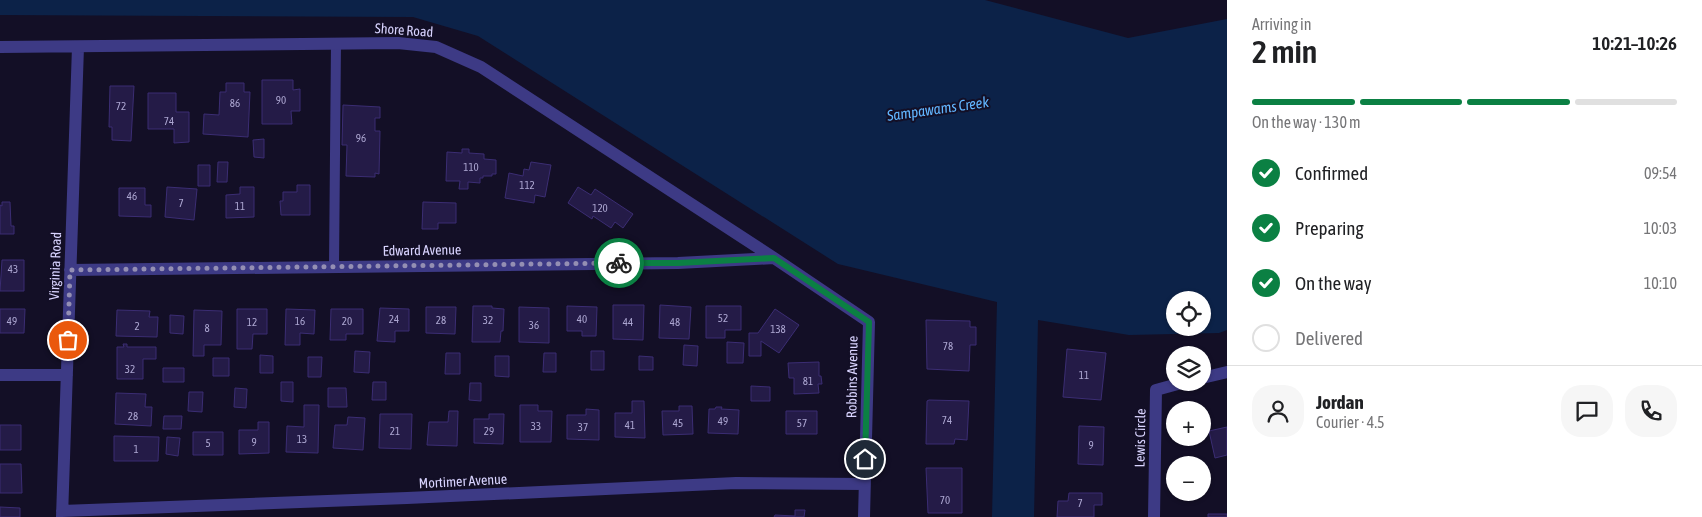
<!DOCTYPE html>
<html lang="en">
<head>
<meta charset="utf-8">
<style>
  body { margin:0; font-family:"Asap Condensed",sans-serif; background:#f6f6f6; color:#202124; height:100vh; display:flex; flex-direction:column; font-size:19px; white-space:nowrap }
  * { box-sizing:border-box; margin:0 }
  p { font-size:16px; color:#757577 }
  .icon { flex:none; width:28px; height:28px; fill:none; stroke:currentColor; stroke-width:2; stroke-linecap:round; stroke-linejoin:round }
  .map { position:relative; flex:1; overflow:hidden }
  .details { display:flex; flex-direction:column; background:#fff; width:475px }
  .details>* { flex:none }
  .tools { position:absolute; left:1166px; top:291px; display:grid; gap:10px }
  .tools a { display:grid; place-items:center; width:45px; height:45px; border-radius:50%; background:#fff; box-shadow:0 1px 4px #0004; font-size:25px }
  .pin { position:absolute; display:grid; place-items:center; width:42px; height:42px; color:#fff; margin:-21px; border:2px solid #fff; border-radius:50%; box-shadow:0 1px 5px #0007 }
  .courier { position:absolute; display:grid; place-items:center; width:50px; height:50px; margin:-25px; border:4px solid #0b8043; border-radius:50%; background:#fff; color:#222; box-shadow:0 1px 6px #0007 }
  .overview em { font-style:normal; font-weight:600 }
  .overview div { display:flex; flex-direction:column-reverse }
  .overview { display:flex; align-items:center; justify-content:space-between; height:85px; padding:0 25px }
  h1 { font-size:32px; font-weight:600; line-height:38px }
  .bar { display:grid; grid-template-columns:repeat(4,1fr); gap:8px 5px; align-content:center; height:60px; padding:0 25px }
  .bar i { height:6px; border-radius:4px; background:#e0e0e0 }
  .bar .current { background:#0b8043 }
  .bar p { grid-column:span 4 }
  .line { display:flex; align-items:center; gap:12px; padding:0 25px; border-top:1px solid #e0e0e0 }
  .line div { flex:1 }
  .round { display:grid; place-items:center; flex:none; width:52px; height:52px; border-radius:20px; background:#f6f6f6 }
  ol { padding:0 25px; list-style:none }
  li { display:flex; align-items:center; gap:15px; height:55px }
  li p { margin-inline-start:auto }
  li .icon { padding:5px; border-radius:50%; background:#0b8043; color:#fff; stroke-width:4 }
  li:last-child { color:#757577 }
  li i { width:28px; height:28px; border:2px solid #e0e0e0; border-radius:50% }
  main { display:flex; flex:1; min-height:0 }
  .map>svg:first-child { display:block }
  .water { fill:#0c2248; fill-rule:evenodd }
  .building { fill:#241b47; stroke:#3b2d73 }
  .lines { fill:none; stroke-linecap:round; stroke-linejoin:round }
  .lane { stroke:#3d3a85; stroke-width:10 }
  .street { stroke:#3d3a85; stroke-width:12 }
  .done { stroke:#948fb3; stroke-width:5; stroke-dasharray:0 9 }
  .route { stroke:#0b8043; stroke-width:6 }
  .labels { text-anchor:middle; stroke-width:4; stroke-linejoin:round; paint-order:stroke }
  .number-label { font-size:11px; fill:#aca6d1 }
  .street-label { font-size:14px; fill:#d9d4ff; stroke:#130f26 }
  .water-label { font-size:15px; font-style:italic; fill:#62b6ff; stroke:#130f26 }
</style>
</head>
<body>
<main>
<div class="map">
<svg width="1227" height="517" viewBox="0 0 1227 517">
  <rect width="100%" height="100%" fill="#130f26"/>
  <!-- water -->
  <path class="water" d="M 0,0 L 985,0 L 1128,38 L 1227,19 L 1227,330 L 1219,333 L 1129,335 L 1038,320 L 1034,517 L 992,517 L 997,302 L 838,264 L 478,36 L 413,17 L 0,15 ZM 1175,300 L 1202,300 L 1202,328 L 1175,328 Z"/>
  <!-- building -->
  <path class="building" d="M 262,80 L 293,80 L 293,90 L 300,89 L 300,111 L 291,111 L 292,124 L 262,124 Z
    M 226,83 L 244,83 L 244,92 L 250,92 L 248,137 L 203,134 L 204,114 L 219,115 L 220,92 L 226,92 Z
    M 110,86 L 134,86 L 131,141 L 112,140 L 112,127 L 109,127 Z
    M 148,93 L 176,93 L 176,112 L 189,112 L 189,142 L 174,143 L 174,129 L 148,129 Z
    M 343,105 L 380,107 L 380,118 L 375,118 L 375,131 L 380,131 L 379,174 L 375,173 L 375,177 L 346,176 L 347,145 L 342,145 Z
    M 264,139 L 264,158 L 254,157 L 253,140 Z
    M 462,149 L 469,149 L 469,153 L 484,154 L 484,159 L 496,160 L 496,174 L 492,174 L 492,176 L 483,176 L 483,178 L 480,178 L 480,183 L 468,182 L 468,189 L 459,189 L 460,181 L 446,181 L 447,152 L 462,153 Z
    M 218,162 L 228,162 L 227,182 L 217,182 Z
    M 531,162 L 551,165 L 545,197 L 535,195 L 534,203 L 505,198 L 509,173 L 523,176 L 524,169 L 529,170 Z
    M 198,165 L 210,165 L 210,186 L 198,186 Z
    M 297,185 L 310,185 L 310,215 L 281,215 L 280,201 L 283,201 L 283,192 L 297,192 Z
    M 167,187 L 197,189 L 194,220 L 165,217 Z
    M 240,187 L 254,187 L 254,217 L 226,218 L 226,195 L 240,194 Z
    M 578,187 L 591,195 L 595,189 L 633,214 L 623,228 L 615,222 L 611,228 L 593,216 L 592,219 L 568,203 Z
    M 119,188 L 145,188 L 145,205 L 151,205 L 151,217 L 119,216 Z
    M 2,202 L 10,202 L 11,226 L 14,226 L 14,234 L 0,234 L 0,205 L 2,206 Z
    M 423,202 L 456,203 L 456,223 L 438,223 L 438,229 L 422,229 Z
    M 2,260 L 24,260 L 24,291 L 0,291 Z
    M 613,305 L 644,305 L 643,340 L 613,339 Z
    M 660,305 L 691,307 L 689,339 L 659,338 Z
    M 473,306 L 492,306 L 492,308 L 504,309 L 503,331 L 501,331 L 500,342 L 472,342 Z
    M 567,306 L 597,307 L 596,336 L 582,336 L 582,331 L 567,331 Z
    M 706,306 L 741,306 L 741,330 L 725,330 L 725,338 L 706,338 Z
    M 426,307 L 456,307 L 455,334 L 426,333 Z
    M 519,307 L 549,308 L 549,343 L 519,342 Z
    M 380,308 L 409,309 L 409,331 L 395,331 L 395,342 L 377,341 Z
    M 0,309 L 25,309 L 24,333 L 0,333 Z
    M 237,309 L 267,309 L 267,334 L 253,334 L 252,349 L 237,349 Z
    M 286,309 L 315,310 L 314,334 L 300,333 L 300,345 L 285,345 Z
    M 331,309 L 363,309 L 363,334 L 346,334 L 346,340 L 330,340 Z
    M 775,309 L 799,325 L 779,353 L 761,341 L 761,356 L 749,356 L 749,333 L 758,333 Z
    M 117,310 L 150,311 L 149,317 L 158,317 L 157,337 L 116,336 Z
    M 194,310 L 222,311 L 221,345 L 204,345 L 204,356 L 193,356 Z
    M 170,315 L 184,316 L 183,334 L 170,333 Z
    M 926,320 L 970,321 L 970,327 L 976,327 L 976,345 L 970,345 L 969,371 L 927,369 Z
    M 727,342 L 744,343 L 743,363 L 727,363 Z
    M 123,344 L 127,344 L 127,347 L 156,347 L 156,359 L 143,359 L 143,379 L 117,379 L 117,347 L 124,347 Z
    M 684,345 L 698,346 L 697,366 L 683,365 Z
    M 1067,349 L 1106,353 L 1101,400 L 1063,397 Z
    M 355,351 L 370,352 L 369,373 L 354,372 Z
    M 591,351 L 604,351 L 604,370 L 591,370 Z
    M 446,353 L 460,353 L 460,374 L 445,374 Z
    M 544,353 L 556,353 L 556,372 L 543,372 Z
    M 260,355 L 273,356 L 273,373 L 260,373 Z
    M 495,356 L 509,356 L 509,377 L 495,376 Z
    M 639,356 L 653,357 L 653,370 L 639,370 Z
    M 308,357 L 322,357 L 321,377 L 308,377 Z
    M 213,358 L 229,358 L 229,376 L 213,376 Z
    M 819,362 L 819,376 L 821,376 L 822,384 L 818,384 L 819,393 L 794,394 L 794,378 L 789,378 L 788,363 Z
    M 163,368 L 184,368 L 184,382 L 163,382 Z
    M 281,382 L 293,382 L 293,402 L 281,401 Z
    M 373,382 L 386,382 L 386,400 L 372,400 Z
    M 470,383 L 481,383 L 481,401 L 469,400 Z
    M 751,386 L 770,387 L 770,401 L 751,401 Z
    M 235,388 L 247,389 L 246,408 L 234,407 Z
    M 328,388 L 346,388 L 347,407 L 328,407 Z
    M 189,392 L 203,392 L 202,412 L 188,411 Z
    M 116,393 L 146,394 L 145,407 L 152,407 L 151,426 L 115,424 Z
    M 929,400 L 969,401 L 967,440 L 955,439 L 954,444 L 926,444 L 927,401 Z
    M 632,401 L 644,401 L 645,438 L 615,437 L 615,413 L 632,413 Z
    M 304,405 L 319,405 L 318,453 L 286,452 L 287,426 L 304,427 Z
    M 520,405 L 538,405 L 538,411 L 552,411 L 551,442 L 520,442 Z
    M 679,406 L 692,406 L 693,434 L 663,435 L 662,411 L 679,411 Z
    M 716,407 L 722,407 L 721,409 L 739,410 L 738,434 L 708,433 L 709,409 L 715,409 Z
    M 586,409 L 599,410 L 599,440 L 567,439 L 567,415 L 586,415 Z
    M 449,411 L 458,411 L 457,446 L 427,445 L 429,422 L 448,422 Z
    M 786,411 L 817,411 L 817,434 L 786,434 Z
    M 380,414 L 412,414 L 411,449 L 379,448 Z
    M 489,414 L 504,414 L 503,444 L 474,443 L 474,419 L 489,419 Z
    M 164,416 L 182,416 L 181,429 L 163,429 Z
    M 348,417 L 365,418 L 363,450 L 333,448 L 335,425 L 347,425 Z
    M 258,422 L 269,422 L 269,453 L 239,454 L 239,430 L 258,430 Z
    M 0,425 L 21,425 L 21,450 L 0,450 Z
    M 1079,426 L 1104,427 L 1103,465 L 1078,464 Z
    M 1227,427 L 1227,455 L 1215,458 L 1209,431 Z
    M 193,432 L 223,432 L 223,455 L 193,455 Z
    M 114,436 L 159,437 L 158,461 L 114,461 Z
    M 167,437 L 180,438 L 178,456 L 166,454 Z
    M 0,464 L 21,464 L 22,493 L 0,493 Z
    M 926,468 L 962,468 L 962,513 L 928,513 Z
    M 1069,493 L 1102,493 L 1102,505 L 1094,505 L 1094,517 L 1057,517 L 1058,501 L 1068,501 Z
    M 0,507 L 20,508 L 20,517 L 0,517 Z
    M 795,510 L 805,510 L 804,517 L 774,517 L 775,515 L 795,516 Z
    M 1208,514 L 1227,514 L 1227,517 L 1208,517 Z"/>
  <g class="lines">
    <!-- lane -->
    <path class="lane" d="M 334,266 L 336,43"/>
    <!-- street -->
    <path class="street" d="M 0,47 L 398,43 L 436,47 L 481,67 L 774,258 L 869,322 L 864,517
      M 70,270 L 678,263 L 774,258
      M 0,375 L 67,375
      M 1202,378 L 1227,372
      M 62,511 L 407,498 L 736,483 L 864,484
      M 62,517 L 78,47
      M 1154,517 L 1156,390 L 1185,382"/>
  </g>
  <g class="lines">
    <!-- done -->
    <path class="done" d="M 68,340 L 70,270 L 619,263"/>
    <!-- route -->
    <path class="route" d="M 619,263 L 678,263 L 774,258 L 869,322 L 865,459"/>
  </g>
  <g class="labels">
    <!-- number labels -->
    <g class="number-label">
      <text x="281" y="104">90</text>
      <text x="235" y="107">86</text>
      <text x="121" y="110">72</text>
      <text x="169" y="125">74</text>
      <text x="361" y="142">96</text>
      <text x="471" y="171">110</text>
      <text x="527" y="189">112</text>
      <text x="132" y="200">46</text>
      <text x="181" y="207">7</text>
      <text x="240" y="210">11</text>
      <text x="600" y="212">120</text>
      <text x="13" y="273">43</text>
      <text x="723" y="322">52</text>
      <text x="394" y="323">24</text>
      <text x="582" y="323">40</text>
      <text x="441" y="324">28</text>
      <text x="488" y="324">32</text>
      <text x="12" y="325">49</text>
      <text x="300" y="325">16</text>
      <text x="347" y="325">20</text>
      <text x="252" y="326">12</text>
      <text x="628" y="326">44</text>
      <text x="675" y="326">48</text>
      <text x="534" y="329">36</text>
      <text x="137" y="330">2</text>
      <text x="207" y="332">8</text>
      <text x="778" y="333">138</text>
      <text x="948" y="350">78</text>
      <text x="130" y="373">32</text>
      <text x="1084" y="379">11</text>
      <text x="808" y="385">81</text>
      <text x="133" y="420">28</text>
      <text x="947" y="424">74</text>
      <text x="723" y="425">49</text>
      <text x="678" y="427">45</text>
      <text x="802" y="427">57</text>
      <text x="630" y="429">41</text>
      <text x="536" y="430">33</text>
      <text x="583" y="431">37</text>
      <text x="395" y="435">21</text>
      <text x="489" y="435">29</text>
      <text x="302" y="443">13</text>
      <text x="254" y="446">9</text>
      <text x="208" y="447">5</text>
      <text x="1091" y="449">9</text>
      <text x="136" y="453">1</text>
      <text x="945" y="504">70</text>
      <text x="1080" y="507">7</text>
    </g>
    <!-- street labels -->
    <g class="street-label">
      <text transform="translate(404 30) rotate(4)" y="5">Shore Road</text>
      <text transform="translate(422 250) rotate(-1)" y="5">Edward Avenue</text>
      <text transform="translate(55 266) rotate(-88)" y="5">Virginia Road</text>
      <text transform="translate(852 377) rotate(-89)" y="5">Robbins Avenue</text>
      <text transform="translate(1140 438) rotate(-89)" y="5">Lewis Circle</text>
      <text transform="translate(463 481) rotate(-3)" y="5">Mortimer Avenue</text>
    </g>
    <!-- water labels -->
    <g class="water-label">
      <text transform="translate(938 109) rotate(-8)" y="5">Sampawams Creek</text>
    </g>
  </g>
</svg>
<div class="tools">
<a><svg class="icon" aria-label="locate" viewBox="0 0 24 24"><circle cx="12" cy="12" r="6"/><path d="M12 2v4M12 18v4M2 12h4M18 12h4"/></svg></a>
<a><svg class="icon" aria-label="layers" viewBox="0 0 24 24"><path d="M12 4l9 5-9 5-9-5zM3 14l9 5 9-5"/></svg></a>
<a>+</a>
<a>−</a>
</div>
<div class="pin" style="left:68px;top:340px;background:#ea580c"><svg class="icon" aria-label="bag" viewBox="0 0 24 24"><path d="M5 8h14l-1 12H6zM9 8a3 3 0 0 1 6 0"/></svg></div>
<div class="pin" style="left:865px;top:459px;background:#1f2937"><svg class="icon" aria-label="home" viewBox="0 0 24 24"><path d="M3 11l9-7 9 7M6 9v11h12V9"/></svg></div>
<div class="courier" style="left:619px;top:263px"><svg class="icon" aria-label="bike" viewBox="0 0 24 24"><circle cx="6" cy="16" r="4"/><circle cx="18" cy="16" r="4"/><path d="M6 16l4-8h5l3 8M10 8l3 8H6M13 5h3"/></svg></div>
</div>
<section class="details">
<div class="overview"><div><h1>2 min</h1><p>Arriving in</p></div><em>10:21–10:26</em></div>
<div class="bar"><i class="current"></i><i class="current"></i><i class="current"></i><i></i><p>On the way · 130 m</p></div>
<ol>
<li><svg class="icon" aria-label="check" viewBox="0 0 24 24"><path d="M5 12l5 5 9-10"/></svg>Confirmed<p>09:54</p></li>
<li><svg class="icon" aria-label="check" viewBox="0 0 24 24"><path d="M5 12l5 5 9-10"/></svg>Preparing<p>10:03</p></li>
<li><svg class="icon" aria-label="check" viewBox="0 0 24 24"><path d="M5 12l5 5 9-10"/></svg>On the way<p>10:10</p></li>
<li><i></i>Delivered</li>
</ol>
<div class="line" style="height:90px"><a class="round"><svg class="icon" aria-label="person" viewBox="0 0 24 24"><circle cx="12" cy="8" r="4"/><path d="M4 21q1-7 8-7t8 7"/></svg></a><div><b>Jordan</b><p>Courier · 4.5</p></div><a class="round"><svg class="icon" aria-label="chat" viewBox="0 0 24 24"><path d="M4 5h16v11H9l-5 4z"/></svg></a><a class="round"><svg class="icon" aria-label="phone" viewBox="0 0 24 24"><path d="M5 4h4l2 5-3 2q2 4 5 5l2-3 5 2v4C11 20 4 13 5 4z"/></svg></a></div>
</section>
</main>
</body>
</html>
